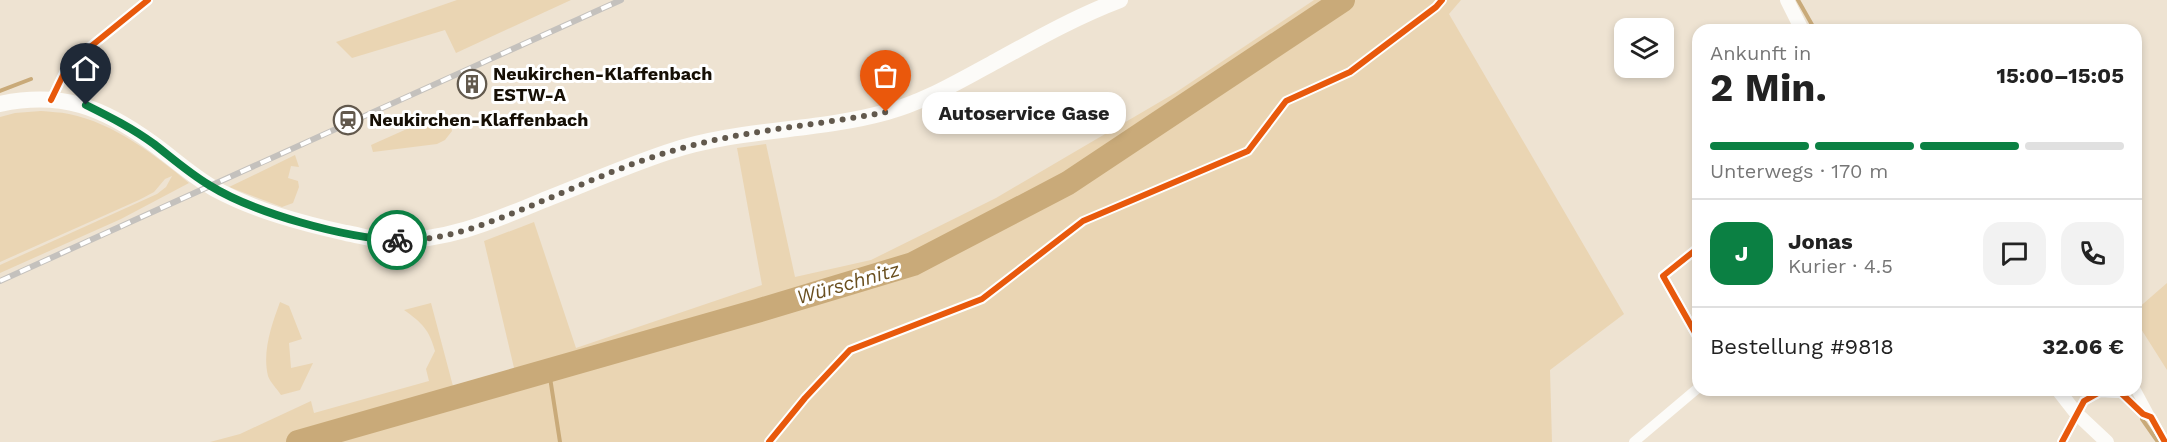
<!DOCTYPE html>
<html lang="de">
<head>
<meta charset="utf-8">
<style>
  body { margin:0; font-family:"Work Sans",sans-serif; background:#f2f2f2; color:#222; height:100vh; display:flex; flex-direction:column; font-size:22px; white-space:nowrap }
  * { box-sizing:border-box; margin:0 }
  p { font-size:20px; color:#767676 }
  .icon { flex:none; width:33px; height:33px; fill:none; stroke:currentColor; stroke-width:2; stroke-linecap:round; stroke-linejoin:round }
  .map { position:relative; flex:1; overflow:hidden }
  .sheet { position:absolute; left:1692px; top:24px; width:450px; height:372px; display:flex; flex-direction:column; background:#fff; border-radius:18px; box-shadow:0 3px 9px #0003 }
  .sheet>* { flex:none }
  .controls { position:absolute; left:1614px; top:18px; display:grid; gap:12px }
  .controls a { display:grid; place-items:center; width:60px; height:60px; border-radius:12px; background:#fff; box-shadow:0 3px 9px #0003; font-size:30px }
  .pin { position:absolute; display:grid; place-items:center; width:51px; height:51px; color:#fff; margin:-62px -26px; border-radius:50% 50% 50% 0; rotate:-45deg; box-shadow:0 0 6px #0007 }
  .pin .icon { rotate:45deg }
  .courier { position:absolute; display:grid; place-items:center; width:60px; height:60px; margin:-30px; border:4px solid #0b8043; border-radius:50%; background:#fff; color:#222; box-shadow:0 2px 8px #0007 }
  .bubble { position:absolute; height:42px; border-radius:18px; background:#fff; box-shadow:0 3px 9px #0003; font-size:20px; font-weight:700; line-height:42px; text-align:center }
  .overview em { font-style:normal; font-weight:700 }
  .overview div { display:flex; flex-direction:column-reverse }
  .overview { display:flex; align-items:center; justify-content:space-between; height:102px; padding:0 18px }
  h1 { font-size:39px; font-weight:700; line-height:45px }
  .bar { display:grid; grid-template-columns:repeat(4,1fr); gap:9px 6px; align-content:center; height:72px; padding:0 18px }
  .bar i { height:8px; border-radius:4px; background:#e0e0e0 }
  .bar .on { background:#0b8043 }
  .bar p { grid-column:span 4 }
  .line { display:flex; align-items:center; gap:15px; padding:0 18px; border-top:2px solid #e0e0e0 }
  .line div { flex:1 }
  .round { display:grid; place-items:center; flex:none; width:63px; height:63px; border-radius:18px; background:#f2f2f2 }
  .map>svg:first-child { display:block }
  .green { fill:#ead5b3 }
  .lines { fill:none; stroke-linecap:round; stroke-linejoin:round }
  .stream { stroke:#c9aa79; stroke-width:4 }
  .river { stroke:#c9aa79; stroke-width:24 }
  .minor { stroke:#fcfbf8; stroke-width:10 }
  .tertiary { stroke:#fcfbf8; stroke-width:14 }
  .secondary { stroke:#fcfbf8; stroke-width:16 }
  .rail-casing { stroke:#c4c1bd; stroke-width:6 }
  .rail { stroke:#fff; stroke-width:4; stroke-dasharray:11; stroke-linecap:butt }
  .cycleway-casing { stroke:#fff; stroke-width:10 }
  .cycleway { stroke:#e8590c; stroke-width:6 }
  .done { stroke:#62594d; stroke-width:6; stroke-dasharray:0 10.8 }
  .route { stroke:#0b8043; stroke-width:8 }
  .labels { text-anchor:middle; stroke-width:6; stroke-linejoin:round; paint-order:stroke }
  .poi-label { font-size:18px; font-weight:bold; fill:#160f05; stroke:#fff; text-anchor:start }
  .water-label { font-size:20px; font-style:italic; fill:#6a4f1f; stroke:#fff }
</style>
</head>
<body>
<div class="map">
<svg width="2167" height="442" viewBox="0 0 2167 442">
  <rect width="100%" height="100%" fill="#eee3d2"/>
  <!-- green -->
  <path class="green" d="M 457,0 L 571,0 L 456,53 L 445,30 L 352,58 L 336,42 Z
    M 1314,0 L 1461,0 L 1449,14 L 1624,314 L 1550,370 L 1552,442 L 210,442 L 240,434 L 311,401 L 314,413 L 429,381 L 426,369 L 435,351 C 429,329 422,323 404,310 L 431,303 L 454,390 L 515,372 L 484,241 L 534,222 L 576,348 L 762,285 L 737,148 L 766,144 L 795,277 L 871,260 L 996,198 L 1175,93 Z
    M 41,111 C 50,112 60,112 69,114 C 114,123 155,155 189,183 L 121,219 L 0,273 L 0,265 L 157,194 L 166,187 L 172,176 L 165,179 L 154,192 L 139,200 L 0,262 L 0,117 L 15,113 Z
    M 436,116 L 443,117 L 451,125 L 452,131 L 445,140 L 437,144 L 373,152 L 371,145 Z
    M 295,155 L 299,167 L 291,166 L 288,178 L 298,181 L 299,187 L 293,203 L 282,207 L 229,187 Z
    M 2167,283 L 2167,370 L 2136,321 L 2136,310 Z
    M 280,302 L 289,306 L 302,339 L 289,343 L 291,368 L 313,363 L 300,390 L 281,395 C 277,389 270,382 268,376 C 262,351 272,324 280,302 Z"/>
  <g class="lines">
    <!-- stream -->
    <path class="stream" d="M 1798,0 L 1815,30
      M 0,91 L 31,79
      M 549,371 L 560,442
      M 2142,419 L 2158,442"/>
    <!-- river -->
    <path class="river" d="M 298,442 L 757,311 L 913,264 L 1068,183 L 1343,0"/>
    <!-- minor -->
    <path class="minor" d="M 51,100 L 68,65 L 148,0
      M 1698,248 L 1663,276 L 1698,338
      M 2136,390 L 2150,416
      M 1634,442 L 1698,388
      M 2062,442 L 2084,401 L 2100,392 L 2121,393 L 2143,414 L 2151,417 L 2165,442"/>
    <!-- tertiary -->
    <path class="tertiary" d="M 1787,0 L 1802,30
      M 2058,390 L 2076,413 L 2107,442"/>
    <!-- secondary -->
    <path class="secondary" d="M 0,104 C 61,91 103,107 152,143 C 173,158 192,176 215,189 C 256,211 301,223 346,233 C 358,235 370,239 382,240 C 440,244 492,222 544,200 C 585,184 626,166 668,152 C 739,128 815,132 887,112 C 924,102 957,82 991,64 C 1033,41 1075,17 1120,0"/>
    <!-- rail casing -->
    <g class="rail-casing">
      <path id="rail" d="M 0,281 L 621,0"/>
    </g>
    <!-- rail -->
    <use href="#rail" class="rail"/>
    <!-- cycleway casing -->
    <g class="cycleway-casing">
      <path id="cycleway" d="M 51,100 L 68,65 L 148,0
        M 1698,248 L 1663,276 L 1698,338
        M 769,442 L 805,398 L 850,350 L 982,299 L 1083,221 L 1248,151 L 1286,101 L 1350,72 L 1436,7 L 1442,0
        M 2062,442 L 2084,401 L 2100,392 L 2121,393 L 2143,414 L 2151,417 L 2165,442"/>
    </g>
    <!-- cycleway -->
    <use href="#cycleway" class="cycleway"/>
  </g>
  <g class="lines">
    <!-- done -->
    <path class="done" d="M 397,240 C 443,242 486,224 528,207 C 575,188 623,165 672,151 C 741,130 815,126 886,112"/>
    <!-- route -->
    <path class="route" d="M 86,105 C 110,117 132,128 154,144 C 172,158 189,173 209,185 C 254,213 344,238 397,240"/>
  </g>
  <!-- icons -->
  <defs>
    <g id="building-ring" transform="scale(1.5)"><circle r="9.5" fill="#fff" stroke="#62594d" stroke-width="1.5"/><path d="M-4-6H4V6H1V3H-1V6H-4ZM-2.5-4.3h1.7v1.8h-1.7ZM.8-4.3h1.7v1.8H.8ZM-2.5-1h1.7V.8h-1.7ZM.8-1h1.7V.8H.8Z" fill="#62594d"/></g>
    <g id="station-ring" transform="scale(1.5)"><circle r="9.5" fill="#fff" stroke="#62594d" stroke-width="1.5"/><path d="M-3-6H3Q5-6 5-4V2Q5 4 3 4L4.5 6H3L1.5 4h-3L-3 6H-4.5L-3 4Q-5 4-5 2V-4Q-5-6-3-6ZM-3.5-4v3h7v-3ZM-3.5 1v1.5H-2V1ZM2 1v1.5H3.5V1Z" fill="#62594d"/></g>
  </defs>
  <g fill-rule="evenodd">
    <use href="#building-ring" x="472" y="84"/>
    <use href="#station-ring" x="348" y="120"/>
  </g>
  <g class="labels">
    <!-- poi labels -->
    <g class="poi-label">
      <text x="493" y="80">Neukirchen-Klaffenbach<tspan x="493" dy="21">ESTW-A</tspan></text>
      <text x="369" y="126">Neukirchen-Klaffenbach</text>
    </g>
    <!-- water labels -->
    <g class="water-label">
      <text transform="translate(848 283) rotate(-16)" y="7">Würschnitz</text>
    </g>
  </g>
</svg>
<div class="controls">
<a><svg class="icon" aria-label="layers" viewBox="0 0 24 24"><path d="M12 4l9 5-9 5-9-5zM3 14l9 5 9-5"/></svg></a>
</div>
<div class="pin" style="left:886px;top:112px;background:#ea580c"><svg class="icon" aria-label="bag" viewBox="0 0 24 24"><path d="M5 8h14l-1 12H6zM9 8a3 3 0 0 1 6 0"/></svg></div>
<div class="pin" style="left:86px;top:105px;background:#1f2937"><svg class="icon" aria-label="home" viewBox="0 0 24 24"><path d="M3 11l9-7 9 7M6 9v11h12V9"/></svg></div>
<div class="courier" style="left:397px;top:240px"><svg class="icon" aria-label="bike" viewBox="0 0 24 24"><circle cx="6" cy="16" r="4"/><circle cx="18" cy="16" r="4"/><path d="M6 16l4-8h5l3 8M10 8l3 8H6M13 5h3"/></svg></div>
<div class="bubble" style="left:922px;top:92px;width:204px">Autoservice Gase</div>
<section class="sheet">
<div class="overview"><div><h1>2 Min.</h1><p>Ankunft in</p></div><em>15:00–15:05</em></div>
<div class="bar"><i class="on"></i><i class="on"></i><i class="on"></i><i></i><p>Unterwegs · 170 m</p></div>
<div class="line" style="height:108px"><b class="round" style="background:#0b8043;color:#fff">J</b><div><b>Jonas</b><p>Kurier · 4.5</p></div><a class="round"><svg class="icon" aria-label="chat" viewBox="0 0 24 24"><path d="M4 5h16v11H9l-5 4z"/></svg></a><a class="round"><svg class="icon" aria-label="phone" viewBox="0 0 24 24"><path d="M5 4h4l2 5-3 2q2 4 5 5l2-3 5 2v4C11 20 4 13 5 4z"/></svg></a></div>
<div class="line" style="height:78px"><div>Bestellung #9818</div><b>32.06 €</b></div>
</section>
</div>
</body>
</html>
